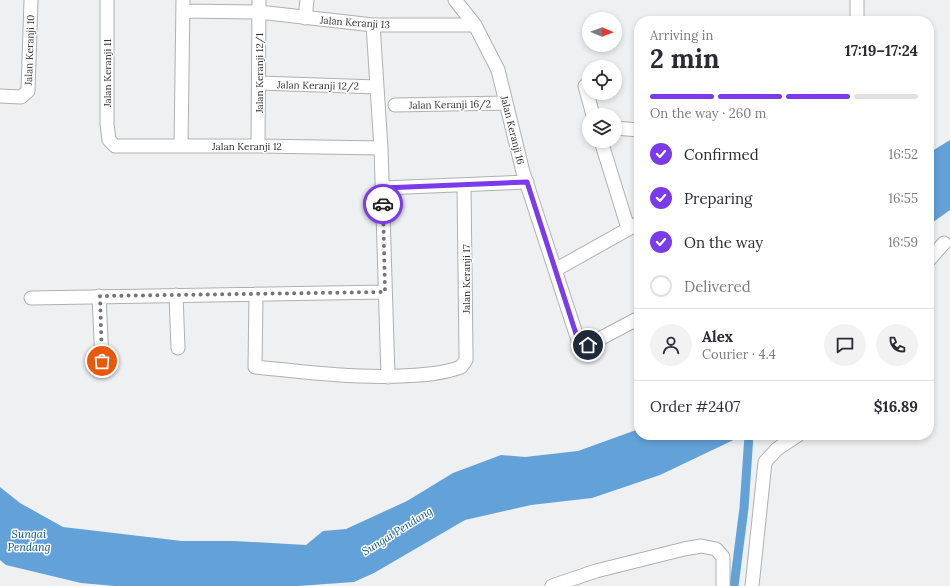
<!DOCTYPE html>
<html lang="en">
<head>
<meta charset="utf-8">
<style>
  body { margin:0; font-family:Lora,serif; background:#f2f2f3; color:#2b2b33; height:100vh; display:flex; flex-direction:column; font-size:15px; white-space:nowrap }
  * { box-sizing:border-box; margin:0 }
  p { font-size:13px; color:#7c7c81 }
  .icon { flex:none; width:22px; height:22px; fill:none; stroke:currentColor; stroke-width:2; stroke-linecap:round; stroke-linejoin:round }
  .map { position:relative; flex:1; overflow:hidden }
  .sheet { position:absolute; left:634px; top:16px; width:300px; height:424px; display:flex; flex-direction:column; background:#fff; border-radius:16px; box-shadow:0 2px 6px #0003 }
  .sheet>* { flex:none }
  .needle { width:26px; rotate:91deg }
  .controls { position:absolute; left:582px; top:12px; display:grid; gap:8px }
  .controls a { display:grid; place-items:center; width:40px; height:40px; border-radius:50%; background:#fff; box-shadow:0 2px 6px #0003; font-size:20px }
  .pin { position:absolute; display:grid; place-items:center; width:34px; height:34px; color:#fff; margin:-17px; border:2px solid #fff; border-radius:50%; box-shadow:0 1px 4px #0007 }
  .courier { position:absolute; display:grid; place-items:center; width:40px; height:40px; margin:-20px; border:3px solid #7c3aed; border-radius:50%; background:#fff; color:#222; box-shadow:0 1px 5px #0007 }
  .overview em { font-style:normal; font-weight:700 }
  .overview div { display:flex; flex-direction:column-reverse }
  .overview { display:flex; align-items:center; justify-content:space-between; height:68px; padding:0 16px }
  h1 { font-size:26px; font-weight:700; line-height:30px }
  .bar { display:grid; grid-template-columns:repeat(4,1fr); gap:6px 4px; align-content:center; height:48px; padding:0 16px }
  .bar i { height:5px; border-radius:3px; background:#e1e1e2 }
  .bar .current { background:#7c3aed }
  .bar p { grid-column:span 4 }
  .line { display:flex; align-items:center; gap:10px; padding:0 16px; border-top:1px solid #e1e1e2 }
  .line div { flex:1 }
  .round { display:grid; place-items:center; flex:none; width:42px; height:42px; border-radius:21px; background:#f2f2f3 }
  ol { padding:0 16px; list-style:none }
  li { display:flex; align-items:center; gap:12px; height:44px }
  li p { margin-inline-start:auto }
  li .icon { padding:4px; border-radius:50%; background:#7c3aed; color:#fff; stroke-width:4 }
  li:last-child { color:#7c7c81 }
  li i { width:22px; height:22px; border:2px solid #e1e1e2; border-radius:50% }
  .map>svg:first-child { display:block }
  .water { fill:#63a1d9 }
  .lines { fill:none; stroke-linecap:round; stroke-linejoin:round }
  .canal { stroke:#63a1d9; stroke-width:9 }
  .minor-casing { stroke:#afb0b1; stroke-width:15 }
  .minor { stroke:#fff; stroke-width:13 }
  .done { stroke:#747476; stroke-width:4; stroke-dasharray:0 7.2 }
  .route { stroke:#7c3aed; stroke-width:5 }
  .labels { text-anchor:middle; stroke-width:3; stroke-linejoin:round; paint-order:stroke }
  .street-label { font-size:10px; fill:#323233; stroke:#fff }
  .water-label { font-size:11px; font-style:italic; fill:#034f83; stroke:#fff }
</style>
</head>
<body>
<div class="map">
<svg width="950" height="586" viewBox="0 0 950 586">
  <rect width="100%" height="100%" fill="#eef0f1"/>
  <!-- water -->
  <path class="water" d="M 950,140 L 950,210 L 929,225 L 929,153 Z
    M 639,429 L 639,435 L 744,435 L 660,475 L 592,498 L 531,505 L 465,520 L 374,573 L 354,582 L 298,586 L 115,586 L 81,583 L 6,565 L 0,560 L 0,487 L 20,503 L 63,527 L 182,541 L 234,541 L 306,545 L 323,531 L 346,529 L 407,501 L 453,473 L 501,455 L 525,457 L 578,451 Z"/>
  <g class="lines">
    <!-- canal -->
    <path class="canal" d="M 734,586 L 744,508 L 749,435"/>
    <!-- minor casing -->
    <g class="minor-casing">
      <path id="minor" d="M 107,0 L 107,124 L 109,140 L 115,146 L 258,146 L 381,148
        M 455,0 L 475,25 L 498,70 L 523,172 L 579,343 L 584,346 L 588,345 L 639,318
        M 183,11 L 259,12 L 373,25 L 475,25
        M 305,18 L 307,0
        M 857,21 L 857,0
        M 373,25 L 381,148 L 388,377
        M 259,83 L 377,87
        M 585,86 L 593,115
        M 0,96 L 21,97 L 28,91 L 31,0
        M 395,105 L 506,103
        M 615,128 L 639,130
        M 601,141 L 628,228
        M 181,146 L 183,0
        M 258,146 L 259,0
        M 383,188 L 527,182
        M 929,260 L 944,243
        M 555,270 L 639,223
        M 256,294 L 255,367 C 304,372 352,378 401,376 C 422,375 442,374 461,367 L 466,360 L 466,355 L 464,185
        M 176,295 L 178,348
        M 99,296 L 102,361
        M 31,298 L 385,292
        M 552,586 L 596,571 L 684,549 L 701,546 L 716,549 L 723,557 L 723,586
        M 752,586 L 765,462 L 777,449 L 798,435"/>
    </g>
    <!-- minor -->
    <use href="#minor" class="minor"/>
  </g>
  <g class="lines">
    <!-- done -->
    <path class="done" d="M 102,361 L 100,296 L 385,292 L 383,204"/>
    <!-- route -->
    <path class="route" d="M 383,204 L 383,188 L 527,182 L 578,340 L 582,345 L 588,345"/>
  </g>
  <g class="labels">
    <!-- street labels -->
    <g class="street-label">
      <text transform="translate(355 22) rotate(4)" y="4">Jalan Keranji 13</text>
      <text transform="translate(29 50) rotate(-88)" y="4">Jalan Keranji 10</text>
      <text transform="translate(107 73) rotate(-90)" y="4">Jalan Keranji 11</text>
      <text transform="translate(259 73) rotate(-90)" y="4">Jalan Keranji 12/1</text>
      <text transform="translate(318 85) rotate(1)" y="4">Jalan Keranji 12/2</text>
      <text transform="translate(450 104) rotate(-1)" y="4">Jalan Keranji 16/2</text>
      <text transform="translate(513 130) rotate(76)" y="4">Jalan Keranji 16</text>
      <text x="247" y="150">Jalan Keranji 12</text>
      <text transform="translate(466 279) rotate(-90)" y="4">Jalan Keranji 17</text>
    </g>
    <!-- water labels -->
    <g class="water-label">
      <text transform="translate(397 531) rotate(-32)" y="4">Sungai Pendang</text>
      <text x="29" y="538">Sungai<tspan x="29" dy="13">Pendang</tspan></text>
    </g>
  </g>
</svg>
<div class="controls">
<a><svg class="needle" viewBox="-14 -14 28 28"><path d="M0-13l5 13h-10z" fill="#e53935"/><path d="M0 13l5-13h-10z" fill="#7c7c81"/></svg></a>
<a><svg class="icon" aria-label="locate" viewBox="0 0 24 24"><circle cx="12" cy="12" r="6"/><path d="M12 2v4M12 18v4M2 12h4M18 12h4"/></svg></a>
<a><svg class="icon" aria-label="layers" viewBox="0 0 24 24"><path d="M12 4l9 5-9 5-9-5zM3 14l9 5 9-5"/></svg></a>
</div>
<div class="pin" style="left:102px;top:361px;background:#ea580c"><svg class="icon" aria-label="bag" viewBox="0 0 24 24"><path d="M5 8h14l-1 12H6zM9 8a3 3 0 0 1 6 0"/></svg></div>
<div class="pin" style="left:588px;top:345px;background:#1f2937"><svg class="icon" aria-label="home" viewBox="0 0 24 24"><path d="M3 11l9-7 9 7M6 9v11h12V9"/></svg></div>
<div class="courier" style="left:383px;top:204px"><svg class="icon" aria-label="car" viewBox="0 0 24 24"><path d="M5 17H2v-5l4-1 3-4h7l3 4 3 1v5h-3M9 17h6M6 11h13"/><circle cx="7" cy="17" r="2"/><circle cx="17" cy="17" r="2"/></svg></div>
<section class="sheet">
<div class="overview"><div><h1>2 min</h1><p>Arriving in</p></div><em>17:19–17:24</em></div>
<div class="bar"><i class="current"></i><i class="current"></i><i class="current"></i><i></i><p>On the way · 260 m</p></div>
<ol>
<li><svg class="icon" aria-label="check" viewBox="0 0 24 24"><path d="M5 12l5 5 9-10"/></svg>Confirmed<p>16:52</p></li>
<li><svg class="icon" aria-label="check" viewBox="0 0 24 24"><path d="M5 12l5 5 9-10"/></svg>Preparing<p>16:55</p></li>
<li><svg class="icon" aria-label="check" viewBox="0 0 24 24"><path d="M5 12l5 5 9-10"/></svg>On the way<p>16:59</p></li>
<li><i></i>Delivered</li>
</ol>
<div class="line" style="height:72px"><a class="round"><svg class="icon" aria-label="person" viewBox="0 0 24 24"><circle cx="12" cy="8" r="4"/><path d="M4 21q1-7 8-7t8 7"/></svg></a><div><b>Alex</b><p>Courier · 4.4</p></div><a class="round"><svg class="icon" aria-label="chat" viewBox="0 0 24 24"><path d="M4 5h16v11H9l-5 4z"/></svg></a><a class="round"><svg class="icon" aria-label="phone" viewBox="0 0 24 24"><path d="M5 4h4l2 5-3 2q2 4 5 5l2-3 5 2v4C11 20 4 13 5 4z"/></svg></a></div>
<div class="line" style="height:52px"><div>Order #2407</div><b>$16.89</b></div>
</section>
</div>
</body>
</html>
